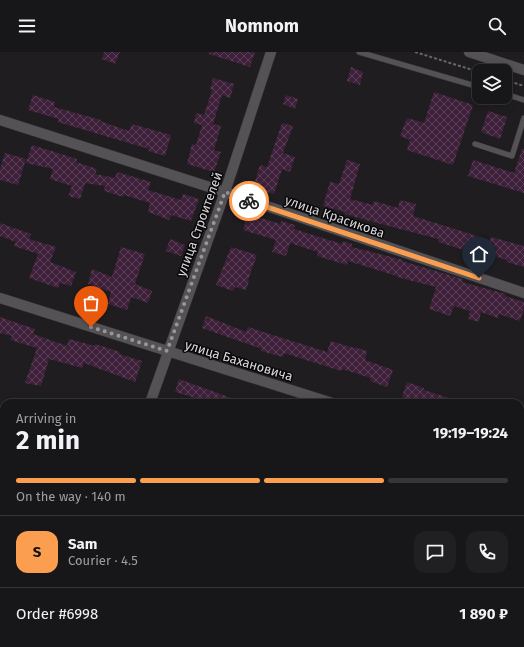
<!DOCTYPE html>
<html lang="en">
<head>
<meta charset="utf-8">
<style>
  body { margin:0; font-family:"Fira Sans",sans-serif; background:#201f21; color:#f1f3f6; height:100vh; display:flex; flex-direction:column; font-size:15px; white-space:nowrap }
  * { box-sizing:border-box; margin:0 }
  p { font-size:13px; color:#9e9fa2 }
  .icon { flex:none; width:22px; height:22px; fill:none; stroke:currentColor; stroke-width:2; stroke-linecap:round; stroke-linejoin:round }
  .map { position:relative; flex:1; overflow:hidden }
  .side { position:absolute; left:0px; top:347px; width:524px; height:248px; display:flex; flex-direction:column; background:#171618; border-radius:12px 12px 0 0; box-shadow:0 2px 10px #0003,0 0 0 1px #363537 }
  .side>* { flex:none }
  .tools { position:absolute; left:472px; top:12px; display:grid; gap:8px }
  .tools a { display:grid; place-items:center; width:40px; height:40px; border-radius:8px; background:#171618; box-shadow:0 2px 10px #0003,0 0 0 1px #363537; font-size:20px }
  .pin { position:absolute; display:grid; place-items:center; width:34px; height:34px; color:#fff; margin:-41px -17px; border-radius:50% 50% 50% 0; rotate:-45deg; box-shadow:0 0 4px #0007 }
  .pin .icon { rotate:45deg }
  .courier { position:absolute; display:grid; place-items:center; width:40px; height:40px; margin:-20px; border:3px solid #fb9e50; border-radius:50%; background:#fff; color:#222; box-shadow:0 1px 5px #0007 }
  .head em { font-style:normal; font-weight:700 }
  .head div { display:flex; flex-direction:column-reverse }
  .head { display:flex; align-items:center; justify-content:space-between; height:68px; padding:0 16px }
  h1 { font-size:26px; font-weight:700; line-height:30px }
  .bar { display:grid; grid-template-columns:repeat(4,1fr); gap:6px 4px; align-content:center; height:48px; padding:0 16px }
  .bar i { height:5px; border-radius:3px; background:#363537 }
  .bar .current { background:#fb9e50 }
  .bar p { grid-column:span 4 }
  .line { display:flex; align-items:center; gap:10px; padding:0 16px; border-top:1px solid #363537 }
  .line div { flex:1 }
  .round { display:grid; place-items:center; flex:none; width:42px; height:42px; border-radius:12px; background:#201f21 }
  header { display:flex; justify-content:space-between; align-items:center; height:52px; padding:0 16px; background:#171618; font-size:18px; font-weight:700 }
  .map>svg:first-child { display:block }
  .building { fill:url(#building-cross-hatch) }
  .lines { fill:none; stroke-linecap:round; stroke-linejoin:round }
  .service-casing { stroke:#3b393c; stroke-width:6 }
  .minor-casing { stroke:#3b393c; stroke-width:11 }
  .path { stroke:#69676a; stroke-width:2; stroke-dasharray:3 2; stroke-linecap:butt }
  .service { stroke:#555256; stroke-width:5 }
  .minor { stroke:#555256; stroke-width:10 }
  .done { stroke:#989699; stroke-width:4; stroke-dasharray:0 7.2 }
  .route { stroke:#fb9e50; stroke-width:5 }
  .labels { text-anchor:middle; stroke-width:3; stroke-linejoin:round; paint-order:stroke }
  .street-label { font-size:13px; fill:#d9d7da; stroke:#080709 }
</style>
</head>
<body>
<header><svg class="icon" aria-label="menu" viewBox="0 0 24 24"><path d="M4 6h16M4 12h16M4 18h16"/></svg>Nomnom<svg class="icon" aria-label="search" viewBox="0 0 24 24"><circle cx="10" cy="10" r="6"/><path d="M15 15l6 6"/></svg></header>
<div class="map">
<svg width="524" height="595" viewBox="0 0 524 595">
  <defs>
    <pattern id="building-cross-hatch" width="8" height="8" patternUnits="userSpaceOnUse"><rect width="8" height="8" fill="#3f203a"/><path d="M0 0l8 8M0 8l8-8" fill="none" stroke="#5a4056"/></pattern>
  </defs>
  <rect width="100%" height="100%" fill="#1f1d20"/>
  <!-- building -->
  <path class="building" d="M 104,0 L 120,0 L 115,12 L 102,7 Z
    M 209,0 L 255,0 L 250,15 L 209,2 Z
    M 351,15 L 363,20 L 360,33 L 347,29 Z
    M 213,26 L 234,32 L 230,46 L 222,43 L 213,72 L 221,74 L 214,98 L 221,100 L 214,120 L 187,112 L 192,92 L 196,93 L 202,73 L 194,71 L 196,61 L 204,63 L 212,38 L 210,37 Z
    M 434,40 L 473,53 L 453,113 L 407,98 L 410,88 L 400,84 L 407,66 L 424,71 Z
    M 33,43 L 55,50 L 54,55 L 101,68 L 100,69 L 129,79 L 132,72 L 171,83 L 165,104 L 148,99 L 149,97 L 58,70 L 59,67 L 28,58 Z
    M 286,43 L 298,47 L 295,57 L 283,52 Z
    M 488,59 L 507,65 L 500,87 L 481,80 Z
    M 282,71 L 293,74 L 283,101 L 295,105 L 290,120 L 282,117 L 274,142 L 253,136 L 260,113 L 267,115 Z
    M 32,93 L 77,107 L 76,110 L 97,117 L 95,122 L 115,126 L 117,120 L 151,130 L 148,138 L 181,148 L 183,142 L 199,147 L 191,169 L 171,163 L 169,168 L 148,160 L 150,151 L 124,143 L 123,145 L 104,139 L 105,134 L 85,131 L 80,147 L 68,144 L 72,134 L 50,127 L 53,117 L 26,111 Z
    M 522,97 L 524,97 L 524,141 L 468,124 L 473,108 L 514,121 Z
    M 5,101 L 26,107 L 18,133 L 0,128 L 0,117 Z
    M 347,108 L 360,112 L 350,147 L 373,153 L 374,149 L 398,156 L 400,148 L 416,152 L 413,164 L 490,188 L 491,185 L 524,194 L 524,215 L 506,210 L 507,208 L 478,199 L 477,202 L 438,190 L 438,187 L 366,168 L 345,162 L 345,160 L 323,154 L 330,130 L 339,132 Z
    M 248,162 L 280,172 L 281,169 L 295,173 L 294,177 L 342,192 L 343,189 L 352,192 L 352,195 L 403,208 L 402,209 L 463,227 L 462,230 L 506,242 L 505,244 L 524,250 L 524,257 L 520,269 L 499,262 L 498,266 L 481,260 L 479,270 L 468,267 L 470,259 L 454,254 L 450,264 L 429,257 L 436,235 L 397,225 L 397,224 L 387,221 L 348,209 L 347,213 L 317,204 L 318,200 L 290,191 L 286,204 L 272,200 L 276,188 L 243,178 Z
    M 0,171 L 31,182 L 29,187 L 56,195 L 50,210 L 76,220 L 71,234 L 60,231 L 58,236 L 29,226 L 38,202 L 14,194 L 16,190 L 0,184 Z
    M 170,187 L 185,193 L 181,204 L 166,199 Z
    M 121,195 L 145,202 L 135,232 L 152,239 L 148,251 L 131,245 L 127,258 L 108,252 L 111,240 L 88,232 L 92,217 L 112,225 Z
    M 231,195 L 257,203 L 248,228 L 249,229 L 246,238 L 235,235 L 233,239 L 216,233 Z
    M 206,264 L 246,280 L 248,275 L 327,300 L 331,289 L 354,296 L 354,295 L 367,299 L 365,308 L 393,318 L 387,335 L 370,329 L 371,326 L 342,317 L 341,319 L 284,301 L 283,305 L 261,299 L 262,297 L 202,276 Z
    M 0,265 L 35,277 L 33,282 L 67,294 L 69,287 L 95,294 L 95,292 L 120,300 L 119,302 L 142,309 L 135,330 L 84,311 L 82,316 L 49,307 L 41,334 L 25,331 L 37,296 L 10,288 L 12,284 L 0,281 Z
    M 179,327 L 242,350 L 242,351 L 197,351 L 199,347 L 175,340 Z
    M 407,330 L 424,336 L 424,338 L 458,349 L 458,351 L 422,351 L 402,345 Z"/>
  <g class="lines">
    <!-- service casing -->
    <g class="service-casing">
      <path id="service" d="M 359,0 L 479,35
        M 505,42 L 524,48
        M 475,92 L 512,104 L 524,66"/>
    </g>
    <!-- minor casing -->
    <g class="minor-casing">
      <path id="minor" d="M 469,0 L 524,18
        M 0,68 L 225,140 L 524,241
        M 0,246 L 332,351
        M 150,351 L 225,140 L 271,0
        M 520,410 L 524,411
        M 0,452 L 4,453
        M 447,591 L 460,595
        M 68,595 L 69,591"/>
    </g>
    <!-- path -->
    <path class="path" d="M 415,0 L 479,20
      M 505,28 L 524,34"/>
    <!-- service -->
    <use href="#service" class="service"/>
    <!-- minor -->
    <use href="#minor" class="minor"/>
  </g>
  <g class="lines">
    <!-- done -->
    <path class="done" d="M 91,275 L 167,299 L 225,140 L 249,149"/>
    <!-- route -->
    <path class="route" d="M 249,149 L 479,226"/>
  </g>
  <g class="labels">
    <!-- street labels -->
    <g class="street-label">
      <text transform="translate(335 164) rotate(19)" y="5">улица Красикова</text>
      <text transform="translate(199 172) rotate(-70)" y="5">улица Строителей</text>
      <text transform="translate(239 308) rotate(17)" y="5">улица Бахановича</text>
    </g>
  </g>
</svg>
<div class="tools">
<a><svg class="icon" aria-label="layers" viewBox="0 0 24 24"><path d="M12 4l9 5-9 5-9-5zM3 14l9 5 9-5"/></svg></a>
</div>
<div class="pin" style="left:91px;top:275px;background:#ea580c"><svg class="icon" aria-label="bag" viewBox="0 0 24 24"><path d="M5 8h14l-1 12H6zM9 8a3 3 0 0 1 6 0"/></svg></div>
<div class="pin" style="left:479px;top:226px;background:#1f2937"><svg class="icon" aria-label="home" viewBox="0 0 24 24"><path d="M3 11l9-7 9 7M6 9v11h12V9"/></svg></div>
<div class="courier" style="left:249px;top:149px"><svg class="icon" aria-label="bike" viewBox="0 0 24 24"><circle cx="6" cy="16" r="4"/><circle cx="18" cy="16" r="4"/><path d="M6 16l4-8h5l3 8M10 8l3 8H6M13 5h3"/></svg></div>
<section class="side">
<div class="head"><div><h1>2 min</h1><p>Arriving in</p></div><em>19:19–19:24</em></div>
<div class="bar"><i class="current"></i><i class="current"></i><i class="current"></i><i></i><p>On the way · 140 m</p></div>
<div class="line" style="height:72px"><b class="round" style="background:#fb9e50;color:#111">S</b><div><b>Sam</b><p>Courier · 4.5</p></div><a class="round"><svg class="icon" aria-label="chat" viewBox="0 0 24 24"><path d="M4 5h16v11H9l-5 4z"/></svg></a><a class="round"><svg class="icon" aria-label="phone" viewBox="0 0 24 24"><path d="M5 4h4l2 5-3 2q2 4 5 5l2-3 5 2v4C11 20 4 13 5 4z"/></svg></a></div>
<div class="line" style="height:52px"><div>Order #6998</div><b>1 890 ₽</b></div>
</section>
</div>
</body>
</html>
